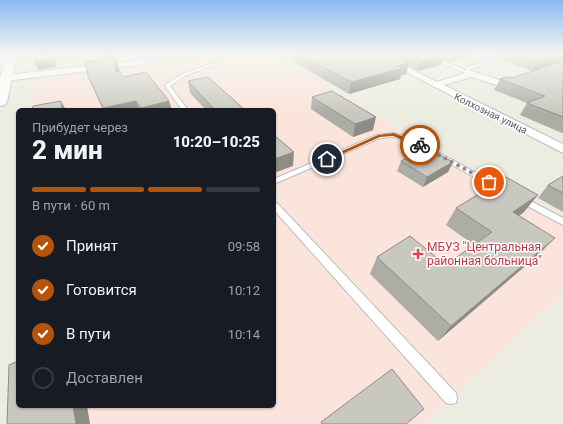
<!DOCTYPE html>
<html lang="ru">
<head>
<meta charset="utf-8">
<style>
  body { margin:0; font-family:Roboto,sans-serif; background:#20242c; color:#f1f3f6; height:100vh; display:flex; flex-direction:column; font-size:15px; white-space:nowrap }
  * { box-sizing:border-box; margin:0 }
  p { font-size:13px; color:#9ea1a6 }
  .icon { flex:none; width:22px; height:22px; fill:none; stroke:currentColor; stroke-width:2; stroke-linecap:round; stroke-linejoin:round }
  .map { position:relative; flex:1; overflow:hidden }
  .sheet { position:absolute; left:16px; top:108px; width:260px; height:300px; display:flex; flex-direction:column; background:#171b24; border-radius:6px; box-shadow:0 1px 3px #0004 }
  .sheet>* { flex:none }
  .pin { position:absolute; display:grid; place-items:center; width:34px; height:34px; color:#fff; margin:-17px; border:2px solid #fff; border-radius:50%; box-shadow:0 1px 4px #0007 }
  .courier { position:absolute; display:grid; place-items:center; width:40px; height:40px; margin:-20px; border:3px solid #b45309; border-radius:50%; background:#fff; color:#222; box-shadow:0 1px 5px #0007 }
  .headline em { font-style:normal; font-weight:800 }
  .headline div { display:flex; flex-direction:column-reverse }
  .headline { display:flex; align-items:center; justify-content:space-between; height:68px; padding:0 16px }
  h1 { font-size:26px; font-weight:800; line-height:30px }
  .bar { display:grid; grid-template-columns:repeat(4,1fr); gap:6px 4px; align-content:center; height:48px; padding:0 16px }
  .bar i { height:5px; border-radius:3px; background:#363941 }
  .bar .on { background:#b45309 }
  .bar p { grid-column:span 4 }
  ol { padding:0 16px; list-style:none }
  li { display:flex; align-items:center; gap:12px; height:44px }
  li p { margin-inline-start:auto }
  li .icon { padding:4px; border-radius:50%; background:#b45309; color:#fff; stroke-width:4 }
  li:last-child { color:#9ea1a6 }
  li i { width:22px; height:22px; border:2px solid #363941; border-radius:50% }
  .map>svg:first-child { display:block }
  .medical { fill:#fbe4db }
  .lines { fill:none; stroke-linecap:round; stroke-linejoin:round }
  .lane-casing { stroke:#bbbcc2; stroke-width:2 }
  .street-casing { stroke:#bbbcc2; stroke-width:2 }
  .secondary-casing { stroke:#bbbdc5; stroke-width:2 }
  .lane { fill:#fff; fill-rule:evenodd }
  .street { fill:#fff; fill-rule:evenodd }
  .secondary { fill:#fff; fill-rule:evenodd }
  .wall { fill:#adaca5 }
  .shaded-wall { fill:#8d8c86 }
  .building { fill:#c9c8c0; stroke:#8d8c86 }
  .route { fill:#b45309 }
  .done { stroke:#8c8e8e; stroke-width:4; stroke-dasharray:0 7.2 }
  .health-dot { fill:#e0444e; stroke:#fff; stroke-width:1.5 }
  .labels { text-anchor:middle; stroke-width:3; stroke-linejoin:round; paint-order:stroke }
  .far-street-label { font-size:10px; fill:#595b62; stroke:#fff }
  .health-label { font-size:12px; fill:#be3a42; stroke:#fff; text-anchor:start }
</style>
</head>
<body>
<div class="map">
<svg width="563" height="424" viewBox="0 0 563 424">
  <rect width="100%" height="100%" fill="#ecece0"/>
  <!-- medical -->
  <path class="medical" d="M 210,55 L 273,55 L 396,128 L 563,215 L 563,293 L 423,424 L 16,424 L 15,344 L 18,310 L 18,406 L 274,406 L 274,110 L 32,110 L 34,75 Z"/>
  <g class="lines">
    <!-- lane casing -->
    <g class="lane-casing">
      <path id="lane" d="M 189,55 L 201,55 L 143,63 L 141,62 Z
        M 421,55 L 427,55 L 467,71 L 466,67 L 489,61 L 485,58 L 485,56 L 495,55 L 489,57 L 493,60 L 493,62 L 470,69 L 473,74 L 471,75 Z
        M 216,62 L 217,64 L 185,76 L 170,86 L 188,110 L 182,110 L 165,86 L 165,85 L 182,74 Z
        M 394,133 L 415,140 L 506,189 L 505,191 L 499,191 L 411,142 L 394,137 L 380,138 L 274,184 L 274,179 L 377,135 Z
        M 521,196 L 563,218 L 563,225 L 518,201 L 517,199 L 518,197 Z
        M 274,202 L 277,203 L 456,393 L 457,398 L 456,403 L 451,404 L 446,403 L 274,210 Z"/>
    </g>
    <!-- street casing -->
    <g class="street-casing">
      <path id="street" d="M 373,55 L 383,55 L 437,82 L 471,71 L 506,82 L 518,78 L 521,79 L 523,81 L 521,83 L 506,88 L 471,77 L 444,85 L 563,144 L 563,153 Z
        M 143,60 L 146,60 L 147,62 L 146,64 L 6,81 L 1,78 L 6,75 Z"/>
    </g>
    <!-- secondary casing -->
    <g class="secondary-casing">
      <path id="secondary" d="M 7,55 L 17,55 L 7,102 L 5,105 L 0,106 L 0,78 Z"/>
    </g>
    <!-- lane -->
    <use href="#lane" class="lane"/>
    <!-- street -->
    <use href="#street" class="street"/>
    <!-- secondary -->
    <use href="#secondary" class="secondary"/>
  </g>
  <!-- wall -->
  <path class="wall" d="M 292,55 L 473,55 L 448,62 L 443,60 L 441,65 L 418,71 L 408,66 L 406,74 L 401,75 L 400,79 L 349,94 L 292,61 Z
    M 494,55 L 563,55 L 563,61 L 533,71 L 493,57 Z
    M 97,56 L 115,58 L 119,69 L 119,71 L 123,77 L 172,110 L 103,110 L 88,76 L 98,60 Z
    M 563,61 L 563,133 L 562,133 L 520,115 L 527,103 L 494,90 L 500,79 L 512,78 Z
    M 188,81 L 245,110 L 206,110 L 190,93 Z
    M 312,97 L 373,130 L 353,137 L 311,109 Z
    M 401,161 L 453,162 L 448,172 L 423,187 L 397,171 Z
    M 563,177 L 563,212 L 538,198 L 548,185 Z
    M 456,208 L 524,212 L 519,216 L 538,255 L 438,341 L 370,274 L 377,257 L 446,265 L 474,245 L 446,225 Z"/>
  <!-- shaded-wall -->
  <path class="shaded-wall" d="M 52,55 L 55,55 L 56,67 L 38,70 L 34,62 Z
    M 104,55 L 116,55 L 115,58 L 119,69 L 120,83 L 100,63 L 97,56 Z
    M 444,55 L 441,65 L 418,71 L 421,60 Z
    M 451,55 L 473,55 L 448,62 Z
    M 556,55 L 563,55 L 563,61 L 533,71 L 539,60 Z
    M 409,63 L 406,74 L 401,75 L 400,79 L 349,94 L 351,82 L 397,66 Z
    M 61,101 L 66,110 L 62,110 Z
    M 136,101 L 139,110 L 103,110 L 103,108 Z
    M 169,101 L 172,110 L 141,110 L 141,108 Z
    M 376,117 L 373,130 L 353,137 L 355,124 Z
    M 294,152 L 293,166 L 274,173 L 274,159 Z
    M 453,162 L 448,172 L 423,187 L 427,177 Z
    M 538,195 L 524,212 L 500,230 L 513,212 Z
    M 555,238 L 538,255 L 438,341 L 451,326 Z
    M 73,406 L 87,406 L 90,424 L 76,424 Z"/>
  <!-- building -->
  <path class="building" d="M 34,55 L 52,55 L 52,60 L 34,62 Z
    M 300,55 L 392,55 L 409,63 L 397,66 L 403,68 L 351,82 Z
    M 410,55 L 444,55 L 421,60 Z
    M 522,55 L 556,55 L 539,60 Z
    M 115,58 L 116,72 L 120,71 L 123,77 L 146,72 L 169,101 L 141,108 L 136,101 L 103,108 L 88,76 L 85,62 Z
    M 563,61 L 563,117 L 527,103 L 545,96 L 500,79 L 506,77 L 512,78 Z
    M 208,77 L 245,110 L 215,110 L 188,81 Z
    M 332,91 L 376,117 L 355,124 L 312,97 Z
    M 61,101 L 62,110 L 32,110 L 33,106 Z
    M 274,135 L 294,152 L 274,159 Z
    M 427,148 L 453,162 L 427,177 L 401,161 Z
    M 563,176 L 563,193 L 548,185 Z
    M 506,177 L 538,195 L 513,212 L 555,238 L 451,326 L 377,257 L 410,236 L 446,265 L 492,232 L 456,208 Z
    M 18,361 L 18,406 L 73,406 L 76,424 L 7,424 L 9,365 Z
    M 392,369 L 424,409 L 406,424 L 322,424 L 321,422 Z"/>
  <!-- sky -->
  <linearGradient id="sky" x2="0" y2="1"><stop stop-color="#8abaf1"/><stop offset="0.48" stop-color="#f6f6f1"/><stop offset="1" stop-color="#f6f6f1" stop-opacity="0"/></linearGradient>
  <rect width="563" height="114" fill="url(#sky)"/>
  <!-- route -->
  <path class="route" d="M 394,133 L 423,145 L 418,146 L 393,136 L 380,137 L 329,160 L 324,159 L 378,135 Z"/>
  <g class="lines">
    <!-- done -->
    <path class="done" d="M 420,145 L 489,182"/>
  </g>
  <!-- markers -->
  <path class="health-dot" d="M416 248h4v4h4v4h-4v4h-4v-4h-4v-4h4z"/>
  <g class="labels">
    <!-- far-street labels -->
    <g class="far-street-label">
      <text transform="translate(491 113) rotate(26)" y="4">Колхозная улица</text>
    </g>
    <!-- health labels -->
    <g class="health-label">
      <text x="427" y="251">МБУЗ "Центральная<tspan x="427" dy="14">районная больница"</tspan></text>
    </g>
  </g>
</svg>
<div class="pin" style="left:489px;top:182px;background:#ea580c"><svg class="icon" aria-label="bag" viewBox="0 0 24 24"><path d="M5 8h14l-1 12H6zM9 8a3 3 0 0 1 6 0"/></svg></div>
<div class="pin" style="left:327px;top:159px;background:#1f2937"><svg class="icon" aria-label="home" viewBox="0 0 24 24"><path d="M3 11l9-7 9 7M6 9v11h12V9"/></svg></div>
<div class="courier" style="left:420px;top:145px"><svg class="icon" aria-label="bike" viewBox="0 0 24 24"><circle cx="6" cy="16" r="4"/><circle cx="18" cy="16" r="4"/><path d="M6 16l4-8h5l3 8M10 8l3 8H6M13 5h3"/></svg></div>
<section class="sheet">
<div class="headline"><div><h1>2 мин</h1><p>Прибудет через</p></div><em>10:20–10:25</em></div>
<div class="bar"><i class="on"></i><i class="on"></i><i class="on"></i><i></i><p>В пути · 60 m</p></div>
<ol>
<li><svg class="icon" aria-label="check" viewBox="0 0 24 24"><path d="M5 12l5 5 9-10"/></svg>Принят<p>09:58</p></li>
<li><svg class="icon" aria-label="check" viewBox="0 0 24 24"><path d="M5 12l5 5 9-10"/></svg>Готовится<p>10:12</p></li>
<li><svg class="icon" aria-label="check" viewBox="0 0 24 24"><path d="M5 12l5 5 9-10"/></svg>В пути<p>10:14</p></li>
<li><i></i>Доставлен</li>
</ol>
</section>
</div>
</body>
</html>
